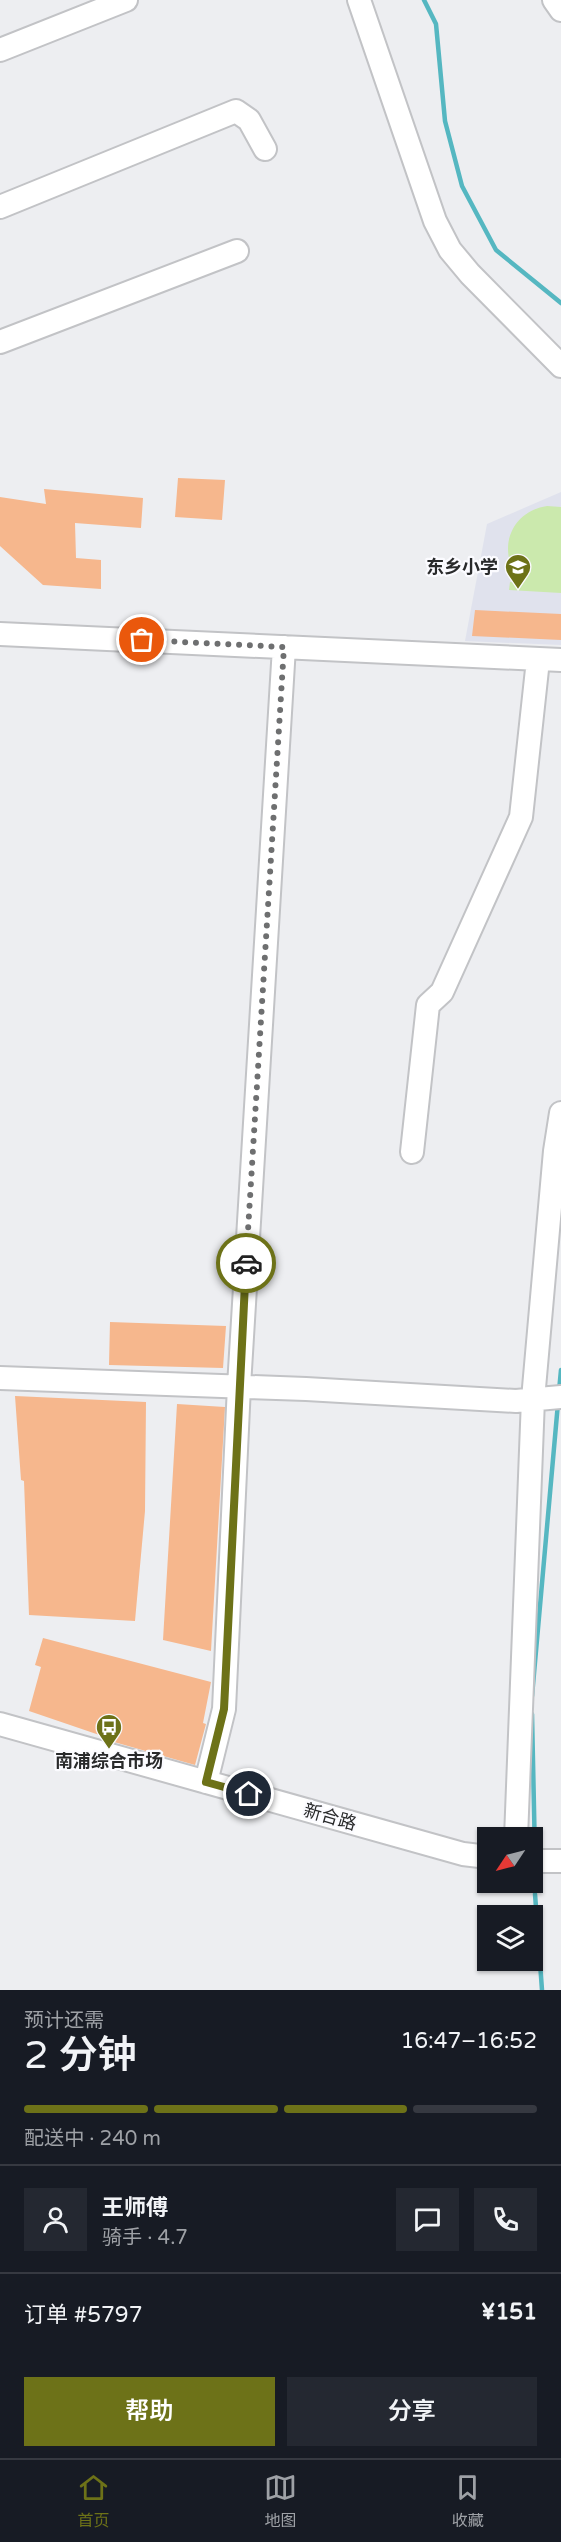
<!DOCTYPE html>
<html lang="zh">
<head>
<meta charset="utf-8">
<style>
  body { margin:0; font-family:"Varela Round","Noto Sans SC",sans-serif; background:#242831; color:#f1f3f6; height:100vh; display:flex; flex-direction:column; font-size:22px; white-space:nowrap }
  * { box-sizing:border-box; margin:0 }
  p { font-size:20px; color:#9ea1a6 }
  .icon { flex:none; width:33px; height:33px; fill:none; stroke:currentColor; stroke-width:2; stroke-linecap:round; stroke-linejoin:round }
  .map { position:relative; height:1990px; overflow:hidden }
  .sheet { display:flex; flex-direction:column; background:#171b24; flex:1 }
  .sheet>* { flex:none }
  .needle { width:39px; rotate:235deg }
  .fabs { position:absolute; left:477px; top:1827px; display:grid; gap:12px }
  .fabs a { display:grid; place-items:center; width:66px; height:66px; border-radius:0px; background:#171b24; box-shadow:0 2px 4px #0004; font-size:30px }
  .pin { position:absolute; display:grid; place-items:center; width:51px; height:51px; color:#fff; margin:-26px; border:3px solid #fff; border-radius:50%; box-shadow:0 2px 6px #0007 }
  .courier { position:absolute; display:grid; place-items:center; width:60px; height:60px; margin:-30px; border:4px solid #6d7218; border-radius:50%; background:#fff; color:#222; box-shadow:0 2px 8px #0007 }
  .overview em { font-style:normal; font-weight:600 }
  .overview div { display:flex; flex-direction:column-reverse }
  .overview { display:flex; align-items:center; justify-content:space-between; height:102px; padding:0 24px }
  h1 { font-size:39px; font-weight:600; line-height:45px }
  .bar { display:grid; grid-template-columns:repeat(4,1fr); gap:9px 6px; align-content:center; height:72px; padding:0 24px }
  .bar i { height:8px; border-radius:4px; background:#363941 }
  .bar .on { background:#6d7218 }
  .bar p { grid-column:span 4 }
  .line { display:flex; align-items:center; gap:15px; padding:0 24px; border-top:2px solid #363941 }
  .line div { flex:1 }
  .round { display:grid; place-items:center; flex:none; width:63px; height:63px; border-radius:0px; background:#242831 }
  .action { display:flex; gap:12px; margin-top:auto; padding:12px 24px }
  .action a { flex:1; height:69px; border-radius:0px; background:#6d7218; color:#fff; font-size:24px; font-weight:600; line-height:69px; text-align:center }
  .action a+a { background:#242831; color:#f1f3f6 }
  .menu { display:flex; justify-content:space-around; align-items:center; height:84px; border-top:2px solid #363941; background:#171b24; font-size:16px; color:#9ea1a6 }
  .menu a { display:grid; justify-items:center; gap:3px }
  .menu .on { color:#6d7218 }
  .map>svg:first-child { display:block }
  .built { fill:#e0e2ed }
  .green { fill:#cbe9ad }
  .lines { fill:none; stroke-linecap:round; stroke-linejoin:round }
  .stream { stroke:#55b7c1; stroke-width:4.5 }
  .building { fill:#f6b78d }
  .minor-casing { stroke:#c2c3c6; stroke-width:26 }
  .minor { stroke:#fff; stroke-width:22 }
  .done { stroke:#6e6f70; stroke-width:6; stroke-dasharray:0 10.8 }
  .route { stroke:#6d7218; stroke-width:8 }
  .labels { text-anchor:middle; stroke-width:4.5; stroke-linejoin:round; paint-order:stroke }
  .poi-label { font-size:18px; font-weight:bold; fill:#292a2b; stroke:#fbfbff; text-anchor:end }
  .street-label { font-size:18px; fill:#292a2b; stroke:#fbfbff }
</style>
</head>
<body>
<div class="map">
<svg width="561" height="1990" viewBox="0 0 561 1990">
  <rect width="100%" height="100%" fill="#edeef1"/>
  <!-- built -->
  <path class="built" d="M 561,492 L 561,645 L 465,641 L 487,524 Z"/>
  <!-- green -->
  <path class="green" d="M 547,506 L 561,507 L 561,593 L 509,590 L 510,582 L 523,583 C 495,555 508,512 547,506 Z"/>
  <g class="lines">
    <!-- stream -->
    <path class="stream" d="M 424,0 L 436,24 L 445,121 L 462,186 L 496,250 L 561,303
      M 559,1391 L 561,1370
      M 532,1696 L 558,1403
      M 532,1714 L 535,1855
      M 535,1894 L 542,1990"/>
  </g>
  <!-- building -->
  <path class="building" d="M 178,478 L 225,480 L 222,520 L 175,517 Z
    M 44,489 L 143,498 L 141,528 L 75,523 L 76,558 L 101,560 L 101,589 L 43,585 L 0,546 L 0,497 L 46,504 Z
    M 475,610 L 561,614 L 561,640 L 472,636 Z
    M 110,1322 L 226,1326 L 223,1368 L 109,1365 Z
    M 15,1396 L 146,1402 L 145,1511 L 135,1621 L 29,1615 L 24,1481 L 21,1480 Z
    M 177,1404 L 225,1407 L 211,1651 L 163,1640 Z
    M 43,1638 L 211,1682 L 203,1723 L 206,1724 L 195,1765 L 114,1742 L 114,1740 L 29,1711 L 41,1667 L 35,1665 Z"/>
  <g class="lines">
    <!-- minor casing -->
    <g class="minor-casing">
      <path id="minor" d="M 359,0 L 435,221 L 450,250 L 470,274 L 561,366
        M 554,0 L 561,10
        M 0,50 L 126,0
        M 0,207 L 236,111 L 249,120 L 265,149
        M 0,342 L 237,251
        M 0,634 L 561,660
        M 412,1152 L 428,1005 L 442,992 L 521,817 L 538,660
        M 0,1378 L 306,1389 L 516,1401 L 561,1397
        M 0,1724 L 463,1854 L 488,1857
        M 206,1782 L 224,1709 L 239,1386 L 284,647
        M 516,1838 L 533,1399 L 555,1151 L 561,1113
        M 532,1861 L 561,1861"/>
    </g>
    <!-- minor -->
    <use href="#minor" class="minor"/>
  </g>
  <g class="lines">
    <!-- done -->
    <path class="done" d="M 142,640 L 284,647 L 246,1263"/>
    <!-- route -->
    <path class="route" d="M 246,1263 L 224,1709 L 206,1782 L 249,1794"/>
  </g>
  <!-- icons -->
  <defs>
    <g id="school-pin" transform="scale(1.35)"><path d="M0 17L-7.5 6A9.5 9.5 0 1 1 7.5 6Z" fill="#6d7218" stroke="#fbfbff"/><path d="M0-5L7-2L0 1L-7-2ZM-4 1L0 2.5L4 1V4Q0 6-4 4Z" fill="#fff"/></g>
    <g id="bus-pin" transform="scale(1.35)"><path d="M0 17L-7.5 6A9.5 9.5 0 1 1 7.5 6Z" fill="#6d7218" stroke="#fbfbff"/><path d="M-5-6H5V4H4V6H2V4H-2V6H-4V4H-5ZM-3.5-4V0h7V-4ZM-3.5 1.2v1.5H-2V1.2ZM2 1.2v1.5H3.5V1.2Z" fill="#fff"/></g>
  </defs>
  <g fill-rule="evenodd">
    <use href="#school-pin" x="518" y="567"/>
    <use href="#bus-pin" x="109" y="1727"/>
  </g>
  <g class="labels">
    <!-- poi labels -->
    <g class="poi-label">
      <text x="498" y="573">东乡小学</text>
      <text x="109" y="1767" text-anchor="middle">南浦综合市场</text>
    </g>
    <!-- street labels -->
    <g class="street-label">
      <text transform="translate(330 1817) rotate(16)" y="6">新合路</text>
    </g>
  </g>
</svg>
<div class="fabs">
<a><svg class="needle" viewBox="-14 -14 28 28"><path d="M0-13l5 13h-10z" fill="#e53935"/><path d="M0 13l5-13h-10z" fill="#9ea1a6"/></svg></a>
<a><svg class="icon" aria-label="layers" viewBox="0 0 24 24"><path d="M12 4l9 5-9 5-9-5zM3 14l9 5 9-5"/></svg></a>
</div>
<div class="pin" style="left:142px;top:640px;background:#ea580c"><svg class="icon" aria-label="bag" viewBox="0 0 24 24"><path d="M5 8h14l-1 12H6zM9 8a3 3 0 0 1 6 0"/></svg></div>
<div class="pin" style="left:249px;top:1794px;background:#1f2937"><svg class="icon" aria-label="home" viewBox="0 0 24 24"><path d="M3 11l9-7 9 7M6 9v11h12V9"/></svg></div>
<div class="courier" style="left:246px;top:1263px"><svg class="icon" aria-label="car" viewBox="0 0 24 24"><path d="M5 17H2v-5l4-1 3-4h7l3 4 3 1v5h-3M9 17h6M6 11h13"/><circle cx="7" cy="17" r="2"/><circle cx="17" cy="17" r="2"/></svg></div>
</div>
<section class="sheet">
<div class="overview"><div><h1>2 分钟</h1><p>预计还需</p></div><em>16:47–16:52</em></div>
<div class="bar"><i class="on"></i><i class="on"></i><i class="on"></i><i></i><p>配送中 · 240 m</p></div>
<div class="line" style="height:108px"><a class="round"><svg class="icon" aria-label="person" viewBox="0 0 24 24"><circle cx="12" cy="8" r="4"/><path d="M4 21q1-7 8-7t8 7"/></svg></a><div><b>王师傅</b><p>骑手 · 4.7</p></div><a class="round"><svg class="icon" aria-label="chat" viewBox="0 0 24 24"><path d="M4 5h16v11H9l-5 4z"/></svg></a><a class="round"><svg class="icon" aria-label="phone" viewBox="0 0 24 24"><path d="M5 4h4l2 5-3 2q2 4 5 5l2-3 5 2v4C11 20 4 13 5 4z"/></svg></a></div>
<div class="line" style="height:78px"><div>订单 #5797</div><b>¥151</b></div>
<div class="action"><a>帮助</a><a>分享</a></div>
</section>
<nav class="menu">
<a class="on"><svg class="icon" aria-label="home" viewBox="0 0 24 24"><path d="M3 11l9-7 9 7M6 9v11h12V9"/></svg>首页</a>
<a><svg class="icon" aria-label="map" viewBox="0 0 24 24"><path d="M3 6l6-2 6 2 6-2v14l-6 2-6-2-6 2zM9 4v14M15 6v14"/></svg>地图</a>
<a><svg class="icon" aria-label="saved" viewBox="0 0 24 24"><path d="M7 4h10v16l-5-4-5 4z"/></svg>收藏</a>
</nav>
</body>
</html>
